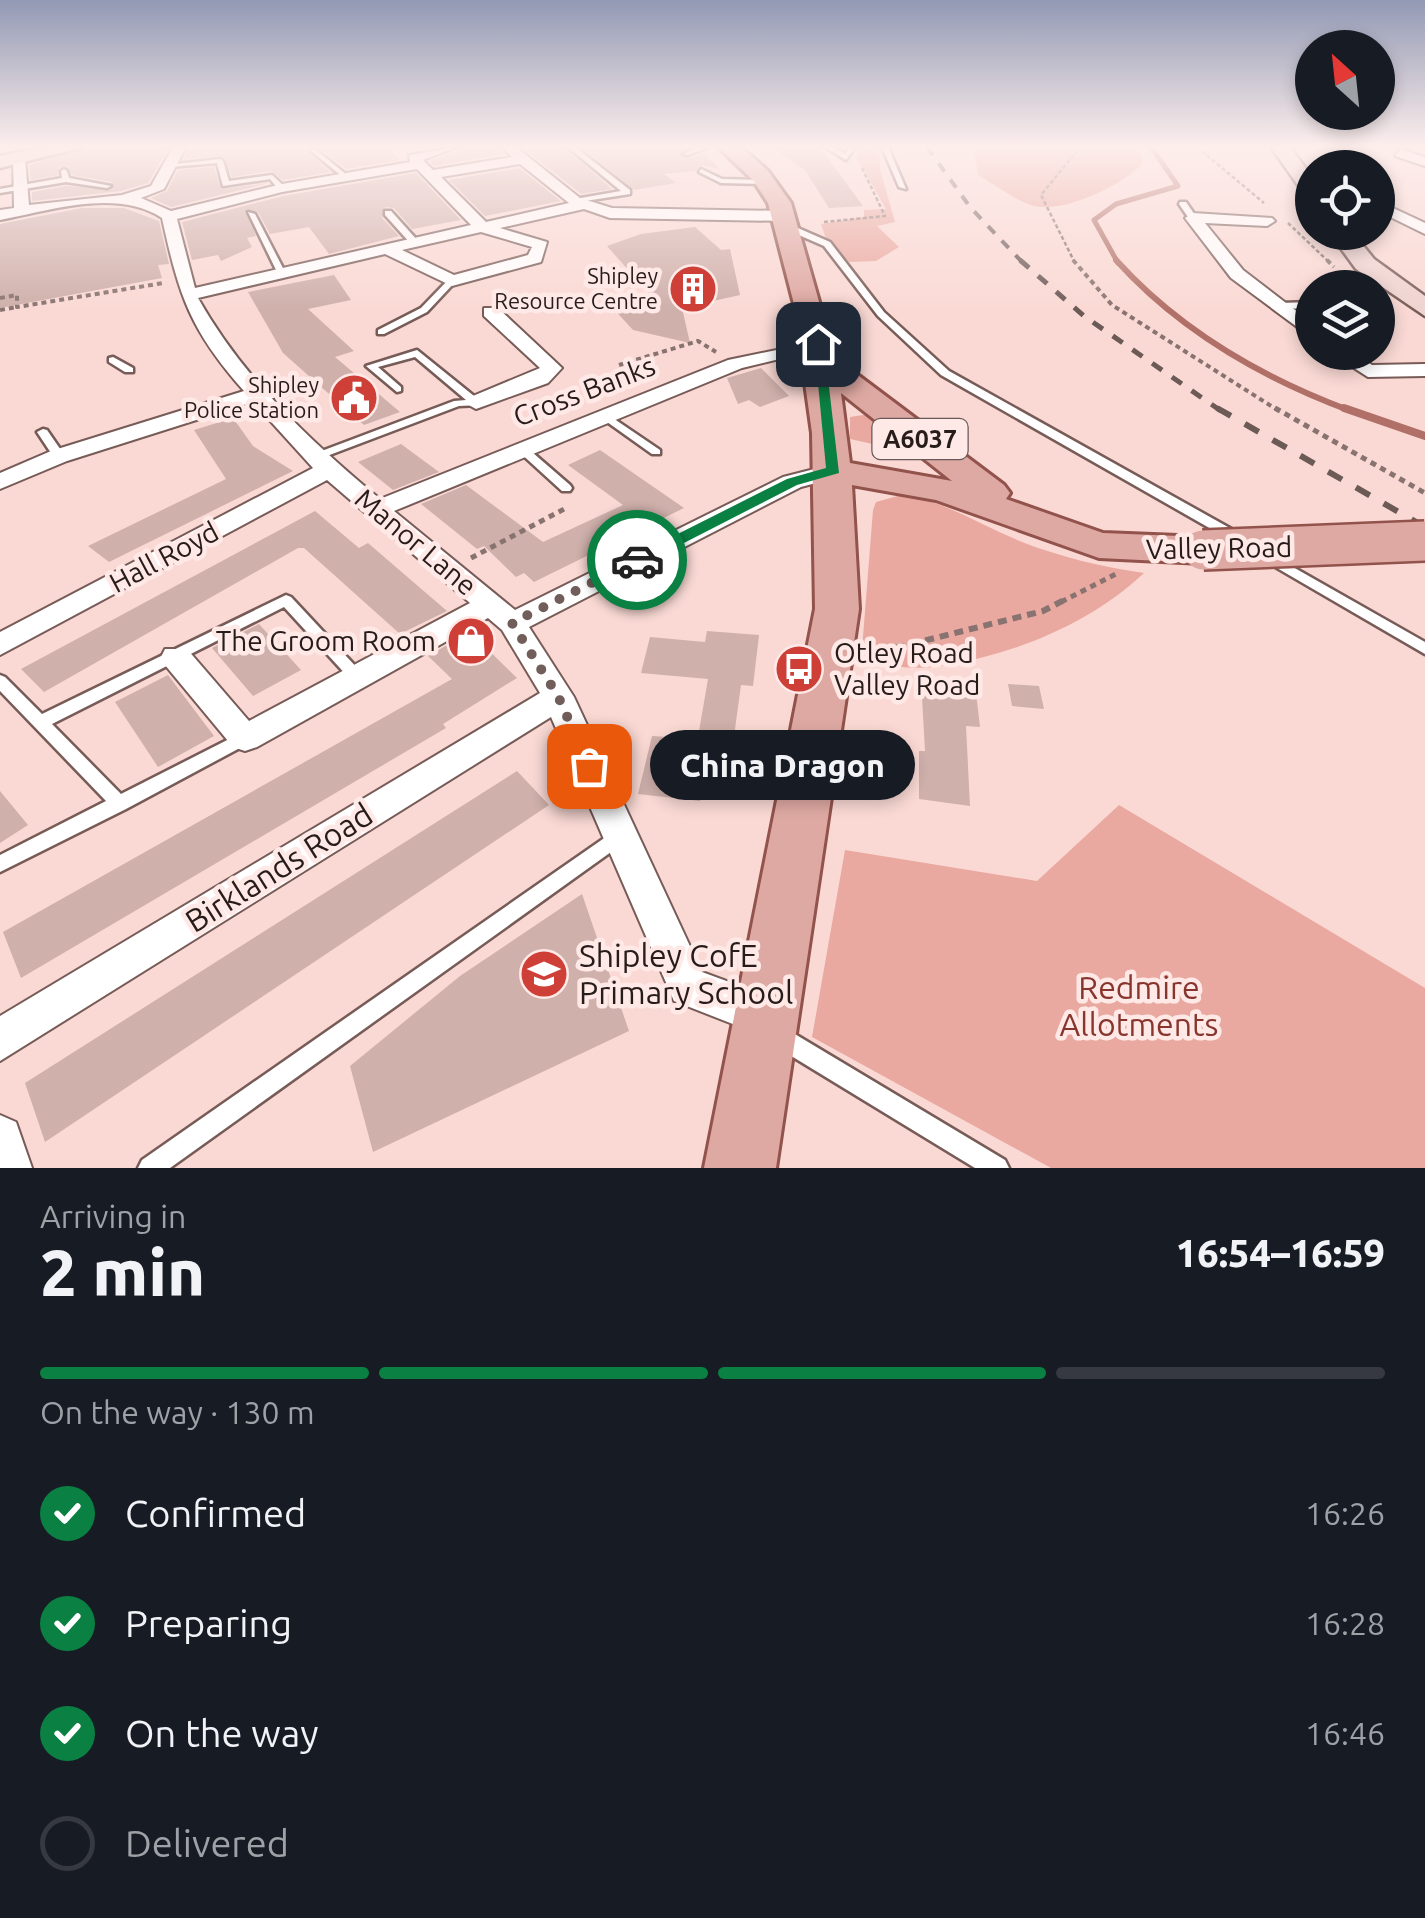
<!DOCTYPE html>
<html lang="en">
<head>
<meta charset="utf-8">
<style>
  body { margin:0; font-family:Ubuntu,sans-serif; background:#242831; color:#f1f3f6; height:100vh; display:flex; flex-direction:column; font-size:38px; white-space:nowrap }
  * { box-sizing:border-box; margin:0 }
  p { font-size:32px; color:#9ea1a6 }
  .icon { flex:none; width:55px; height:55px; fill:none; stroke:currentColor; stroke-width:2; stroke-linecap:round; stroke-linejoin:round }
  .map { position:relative; height:1168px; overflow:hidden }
  .drawer { display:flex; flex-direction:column; background:#171b24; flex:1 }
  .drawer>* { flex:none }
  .needle { width:65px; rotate:333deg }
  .fabs { position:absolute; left:1295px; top:30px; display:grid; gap:20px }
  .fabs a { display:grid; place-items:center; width:100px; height:100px; border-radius:50%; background:#171b24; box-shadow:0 5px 15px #0003; font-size:50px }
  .pin { position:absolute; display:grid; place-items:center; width:85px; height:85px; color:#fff; margin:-42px; border-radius:20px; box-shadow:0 5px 15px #0006 }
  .courier { position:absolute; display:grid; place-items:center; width:100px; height:100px; margin:-50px; border:8px solid #0b8043; border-radius:50%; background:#fff; color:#222; box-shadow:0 2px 12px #0007 }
  .bubble { position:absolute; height:70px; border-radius:35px; background:#171b24; box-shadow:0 5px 15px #0003; font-size:32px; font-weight:800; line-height:70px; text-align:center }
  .head em { font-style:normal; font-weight:800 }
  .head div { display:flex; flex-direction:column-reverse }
  .head { display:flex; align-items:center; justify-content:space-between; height:170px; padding:0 40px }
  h1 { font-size:65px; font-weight:800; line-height:75px }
  .bar { display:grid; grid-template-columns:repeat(4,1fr); gap:15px 10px; align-content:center; height:120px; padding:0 40px }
  .bar i { height:12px; border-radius:8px; background:#363941 }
  .bar .on { background:#0b8043 }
  .bar p { grid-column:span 4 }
  ol { padding:0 40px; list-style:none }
  li { display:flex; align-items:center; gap:30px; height:110px }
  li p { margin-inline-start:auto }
  li .icon { padding:10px; border-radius:50%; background:#0b8043; color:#fff; stroke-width:4 }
  li:last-child { color:#9ea1a6 }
  li i { width:55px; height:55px; border:5px solid #363941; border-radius:50% }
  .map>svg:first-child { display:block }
  .green { fill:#eaa9a0 }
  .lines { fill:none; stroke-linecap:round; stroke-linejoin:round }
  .stream-far2 { stroke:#b17067; stroke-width:5 }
  .stream-far1 { stroke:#b17067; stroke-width:6 }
  .stream { stroke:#b17067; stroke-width:8 }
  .building { fill:#cfb0ab }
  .lane-casing { stroke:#775b57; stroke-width:5 }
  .street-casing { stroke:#775b57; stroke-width:4 }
  .secondary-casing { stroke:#775b57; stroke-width:5 }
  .primary-casing { stroke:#91534b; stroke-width:6 }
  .path-far3 { stroke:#887370; stroke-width:2.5; stroke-dasharray:4 2.5; stroke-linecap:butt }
  .path-far2 { stroke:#887370; stroke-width:4; stroke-dasharray:5 4; stroke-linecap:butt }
  .path-far1 { stroke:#887370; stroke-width:5; stroke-dasharray:6 5; stroke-linecap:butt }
  .path { stroke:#887370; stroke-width:6; stroke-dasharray:9 6; stroke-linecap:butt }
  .lane { fill:#fff; fill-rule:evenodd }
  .street { fill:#fff; fill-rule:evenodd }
  .secondary { fill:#efd4d1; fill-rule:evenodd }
  .primary { fill:#dfa9a3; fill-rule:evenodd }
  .rail-far2 { stroke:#6c5a57; stroke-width:4; stroke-dasharray:10 10; stroke-linecap:butt }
  .rail-far1 { stroke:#6c5a57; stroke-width:5; stroke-dasharray:12 12; stroke-linecap:butt }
  .rail { stroke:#6c5a57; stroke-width:6; stroke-dasharray:16 16; stroke-linecap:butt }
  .primary-bridge-casing { stroke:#91534b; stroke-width:44; stroke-linecap:butt }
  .primary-bridge { stroke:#dfa9a3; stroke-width:39 }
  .route { fill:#0b8043 }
  .done { stroke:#715e5b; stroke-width:10; stroke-dasharray:0 18 }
  .labels { text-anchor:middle; stroke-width:9; stroke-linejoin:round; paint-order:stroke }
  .far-poi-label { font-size:22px; fill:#271c1a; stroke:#fee9e7; text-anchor:end }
  .shield { fill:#fee9e7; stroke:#685a58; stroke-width:2.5 }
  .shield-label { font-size:25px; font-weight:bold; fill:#271c1a }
  .street-label { font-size:28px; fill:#271c1a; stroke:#fee9e7 }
  .poi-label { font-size:28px; fill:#271c1a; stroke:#fee9e7; text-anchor:end }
  .near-street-label { font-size:32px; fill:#271c1a; stroke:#fee9e7 }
  .near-poi-label { font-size:32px; fill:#271c1a; stroke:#fee9e7; text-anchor:start }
  .near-park-label { font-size:32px; fill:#88352e; stroke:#fee9e7 }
</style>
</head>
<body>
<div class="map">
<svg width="1425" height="1168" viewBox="0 0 1425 1168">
  <rect width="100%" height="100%" fill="#fad9d4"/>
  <!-- green -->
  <path class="green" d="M 862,147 L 879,147 L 880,169 L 895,222 L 877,226 L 899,247 L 876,261 L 849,262 L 826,239 L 821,224 L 864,217 L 864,210 L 886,209 L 856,157 Z
    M 974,147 L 1139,147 L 1143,163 C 1123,185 1065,213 1034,206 C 1016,201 994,184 978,175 Z
    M 863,415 L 874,416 L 927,456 L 850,439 L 850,417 Z
    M 905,494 C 947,503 983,526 1022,542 C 1061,557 1102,567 1144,573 C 1089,625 1007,658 932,667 C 910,670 883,664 861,662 L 873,510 L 876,502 Z
    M 1119,805 L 1425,988 L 1425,1168 L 1051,1168 L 812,1037 L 845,850 L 1037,881 Z"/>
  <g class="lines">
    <!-- stream-far2 -->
    <path class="stream-far2" d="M 1118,263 L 1094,220 L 1116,204 L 1178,186 L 1151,147"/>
    <!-- stream-far1 -->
    <path class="stream-far1" d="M 1116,260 C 1180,331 1262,378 1351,411"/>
    <!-- stream -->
    <path class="stream" d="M 1344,408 L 1425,436"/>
  </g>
  <!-- building -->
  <path class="building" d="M 88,147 L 169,147 L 148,183 L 121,191 L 32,201 L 32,192 L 66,186 L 113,189 L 112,182 L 72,175 L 66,166 L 59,168 L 58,175 L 31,180 L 29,165 Z
    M 190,147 L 308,147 L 309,154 L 331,172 L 283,180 L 271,171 L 232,177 L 222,156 L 184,159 Z
    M 319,147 L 386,147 L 400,160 L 346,169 Z
    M 471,147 L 492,147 L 504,154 L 434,166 L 430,161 Z
    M 529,147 L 564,147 L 612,189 L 581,194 L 523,148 Z
    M 581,147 L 689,147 L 680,156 L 689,158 L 704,153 L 719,169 L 700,165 L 696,171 L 664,174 L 676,183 L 634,190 Z
    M 770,147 L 815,147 L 824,153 L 863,206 L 829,208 L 805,170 Z
    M 214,167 L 221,189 L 269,183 L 171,207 L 151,198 L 167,191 L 178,170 Z
    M 519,168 L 561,201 L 485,216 L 449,180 Z
    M 416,173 L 461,220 L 412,229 L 394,208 L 385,207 L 382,218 L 399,236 L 329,254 L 309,227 L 270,234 L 258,212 L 246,209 L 256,236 L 247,238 L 252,247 L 221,261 L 218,255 L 192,260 L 182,222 L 283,196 Z
    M 82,208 L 124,208 L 159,221 L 169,264 L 158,265 L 162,278 L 0,308 L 0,224 Z
    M 695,227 L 721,250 L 730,249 L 740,295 L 682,308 L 690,343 L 633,330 L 611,306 L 653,298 L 607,246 L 641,234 Z
    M 334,275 L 351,300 L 308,309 L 354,351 L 335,357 L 400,412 L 364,425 L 283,353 L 248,292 Z
    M 761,368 L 789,396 L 760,407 L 749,400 L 738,404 L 727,378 Z
    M 233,418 L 253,446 L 293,471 L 109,562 L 88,546 L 226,479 L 194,430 Z
    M 401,444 L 439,472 L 393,490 L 358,462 Z
    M 600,450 L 684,508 L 534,582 L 524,573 L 516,577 L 484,546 L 477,549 L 421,504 L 466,485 L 543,542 L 623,505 L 568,465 Z
    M 315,511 L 359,548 L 368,543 L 447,611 L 400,634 L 304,548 L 298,548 L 44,692 L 21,669 Z
    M 259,624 L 301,670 L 253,696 L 212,648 Z
    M 707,631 L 759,635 L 753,686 L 741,685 L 733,744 L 748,745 L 745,772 L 736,771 L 733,793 L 701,790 L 700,801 L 638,794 L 652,736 L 683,738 L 684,730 L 699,731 L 708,679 L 641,673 L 650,637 L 705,642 Z
    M 470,632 L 517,678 L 443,724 L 446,728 L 21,978 L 3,932 L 452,679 L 428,656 Z
    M 168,675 L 214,736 L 158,767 L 115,702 Z
    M 921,679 L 975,684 L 980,727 L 966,726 L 970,806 L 919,799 L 919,751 L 925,751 Z
    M 1008,684 L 1039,686 L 1044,709 L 1012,706 Z
    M 517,771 L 549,805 L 45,1142 L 25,1083 Z
    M 0,791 L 28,825 L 0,843 Z
    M 582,894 L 629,1031 L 373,1152 L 350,1066 L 460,976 Z"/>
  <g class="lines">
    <!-- lane casing -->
    <g class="lane-casing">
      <path id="lane" d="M 568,147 L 575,147 L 630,190 L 630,194 L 572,203 L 571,201 L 575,199 L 621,191 Z
        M 699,147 L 709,147 L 688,155 L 683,154 Z
        M 825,147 L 833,147 L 845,154 L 849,147 L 855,147 L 846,160 Z
        M 882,147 L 888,147 L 906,189 L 899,187 Z
        M 311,149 L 315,149 L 348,176 L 348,178 L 344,178 L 311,151 Z
        M 220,159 L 223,161 L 229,181 L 272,175 L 286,188 L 279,190 L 270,179 L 223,186 L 217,163 L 170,167 L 167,165 Z
        M 64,169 L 67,171 L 69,178 L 111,186 L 107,188 L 66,182 L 0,193 L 0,189 L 62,178 L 61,171 Z
        M 701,169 L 722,179 L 766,180 L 770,182 L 766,184 L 721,183 L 699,172 Z
        M 1180,202 L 1186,202 L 1197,218 L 1196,220 L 1190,220 L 1179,204 Z
        M 385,211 L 391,211 L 418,241 L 418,245 L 412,245 L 385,215 Z
        M 248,212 L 255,214 L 285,272 L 284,274 L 277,272 Z
        M 785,225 L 791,225 L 830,242 L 884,312 L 949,371 L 1244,536 L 1246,539 L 1244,542 L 1234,542 L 941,375 L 878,316 L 824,246 L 785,229 Z
        M 449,279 L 456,281 L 427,312 L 384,334 L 378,334 L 378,330 L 421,308 Z
        M 1312,302 L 1312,308 L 1280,309 L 1275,306 L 1280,303 Z
        M 417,350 L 479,400 L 481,403 L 480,405 L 459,406 L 319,459 L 311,459 L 311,455 L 454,401 L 466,400 L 415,357 L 378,367 L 401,387 L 401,391 L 397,392 L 366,366 Z
        M 113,357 L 133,368 L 133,372 L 125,372 L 109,362 L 109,358 Z
        M 305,381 L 309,382 L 309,386 L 261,402 L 256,399 Z
        M 604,412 L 660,450 L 660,454 L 652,454 L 600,417 L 599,415 Z
        M 43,429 L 47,430 L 65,456 L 63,458 L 55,458 L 53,456 L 37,432 Z
        M 521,445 L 525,446 L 570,485 L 572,488 L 570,491 L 562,491 L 517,450 L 517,446 Z
        M 1270,554 L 1425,642 L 1425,654 L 1265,561 L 1263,558 Z
        M 286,595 L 291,597 L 360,671 L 363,675 L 360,679 L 350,679 L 284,607 L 52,724 L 121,794 L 239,734 L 245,732 L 251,734 L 253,738 L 251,742 L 126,809 L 0,872 L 0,855 L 106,801 L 0,691 L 0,675 L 5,677 L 42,714 Z
        M 619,829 L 625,832 L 628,837 L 625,842 L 170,1168 L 138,1168 L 142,1160 L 613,832 Z
        M 778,1024 L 1005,1160 L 1009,1168 L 975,1168 L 770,1043 L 767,1035 L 770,1027 Z"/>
    </g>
    <!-- street casing -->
    <g class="street-casing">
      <path id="street" d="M 173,147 L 186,147 L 164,189 L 141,198 L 171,211 L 282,184 L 410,162 L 409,155 L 457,147 L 423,160 L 433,170 L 512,157 L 502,147 L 516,147 L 580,198 L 612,208 L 784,211 L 792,216 L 784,221 L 610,218 L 584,209 L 500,228 L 547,242 L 541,262 L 452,286 L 385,254 L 198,298 C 243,378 310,441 380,499 L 728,360 L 825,340 L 825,348 L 742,368 L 394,511 L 515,610 L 783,477 L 834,464 L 842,466 L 846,471 L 842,476 L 801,487 L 529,627 L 574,697 L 702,972 L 781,1001 L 787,1016 L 781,1031 L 766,1037 L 674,1001 L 551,717 L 0,1061 L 0,1016 L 540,693 L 502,630 L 488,618 L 257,747 L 245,751 L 233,747 L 165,665 L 161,657 L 165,649 L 187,649 L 249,721 L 470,603 L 327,480 L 0,655 L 0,632 L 313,468 L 253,402 L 67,461 L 0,489 L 0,473 L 51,451 L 244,391 C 190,330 179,296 162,218 C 116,188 49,211 0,220 L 0,210 L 14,208 L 13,156 L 25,159 L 29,205 L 122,195 L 151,186 ZM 520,164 L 569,203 L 486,222 L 441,177 ZM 417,169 L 471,225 L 195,288 L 177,219 L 282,192 ZM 481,232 L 532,247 L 528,255 L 454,275 L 402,250 Z
        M 1400,149 L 1425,157 L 1425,166 L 1395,156 Z
        M 1378,201 L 1425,223 L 1425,234 L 1378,211 Z
        M 1193,213 L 1272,218 L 1275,221 L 1267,226 L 1205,223 L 1243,270 L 1312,323 L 1312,338 L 1231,278 L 1185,218 Z
        M 484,308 L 498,308 L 562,368 L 548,383 L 476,409 L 465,403 L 468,398 L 540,368 L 484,316 Z
        M 1329,352 L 1353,352 L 1372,365 L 1425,364 L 1425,376 L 1368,377 Z
        M 0,1115 L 16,1122 L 32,1168 L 0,1168 Z"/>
    </g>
    <!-- secondary casing -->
    <g class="secondary-casing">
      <path id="secondary" d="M 45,147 L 84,147 L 0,168 L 0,156 Z
        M 1271,147 L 1290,147 L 1312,177 L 1312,197 L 1305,195 Z
        M 1329,232 L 1352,232 L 1374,259 L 1425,296 L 1425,316 L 1356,269 Z"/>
    </g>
    <!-- primary casing -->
    <g class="primary-casing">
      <path id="primary" d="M 718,147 L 741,147 L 768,171 L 791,203 L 835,358 L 1004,485 L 1010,493 L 1006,499 L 1103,533 L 1203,537 L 1217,541 L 1223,550 L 1217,559 L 1203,563 L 1099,558 L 936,500 L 852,485 L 859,609 L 776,1168 L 704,1168 L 815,609 L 812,433 L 794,304 L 768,203 L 753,180 ZM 841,393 L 952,481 L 850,463 Z"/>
    </g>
    <!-- path-far3 -->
    <path class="path-far3" d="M 1197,147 L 1264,203
      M 824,222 L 885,216 L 861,166
      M 1288,223 L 1330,263
      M 1075,263 L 1041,195 L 1080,147"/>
    <!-- path-far2 -->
    <path class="path-far2" d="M 1073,260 L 1112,305 L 1279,411
      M 1327,260 L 1334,267
      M 0,298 L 17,295 L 17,307 L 163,283
      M 0,310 L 17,307
      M 619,365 L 698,341 L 716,352"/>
    <!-- path-far1 -->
    <path class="path-far1" d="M 1275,408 L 1425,493
      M 471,558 L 568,507
      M 1061,602 L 1116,574"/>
    <!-- path -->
    <path class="path" d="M 867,655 L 1043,611 L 1066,599"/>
    <!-- lane -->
    <use href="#lane" class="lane"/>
    <!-- street -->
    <use href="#street" class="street"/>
    <!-- secondary -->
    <use href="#secondary" class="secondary"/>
    <!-- primary -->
    <use href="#primary" class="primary"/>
    <!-- rail-far2 -->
    <path class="rail-far2" d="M 927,147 L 970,207 L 1023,263"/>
    <!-- rail-far1 -->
    <path class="rail-far1" d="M 1020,260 L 1084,316 L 1221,411"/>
    <!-- rail -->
    <path class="rail" d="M 1217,408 L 1425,527"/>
    <!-- primary-bridge casing -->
    <g class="primary-bridge-casing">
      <path id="primary-bridge" d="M 1203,550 L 1425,541"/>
    </g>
    <!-- primary-bridge -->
    <use href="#primary-bridge" class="primary-bridge"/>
  </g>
  <!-- sky -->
  <linearGradient id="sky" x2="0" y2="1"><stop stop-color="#9299b4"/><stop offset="0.47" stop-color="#fdeeec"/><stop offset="1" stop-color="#fdeeec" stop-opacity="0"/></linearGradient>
  <rect width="1425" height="311" fill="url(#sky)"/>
  <!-- route -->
  <path class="route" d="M 814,341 L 824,344 L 839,473 L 797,485 L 643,564 L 632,564 L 632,557 L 787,479 L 826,468 Z"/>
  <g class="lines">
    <!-- done -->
    <path class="done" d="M 589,766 L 558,696 L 512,623 L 637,560"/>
  </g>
  <!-- icons -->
  <defs>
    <g id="building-disc" transform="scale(2.5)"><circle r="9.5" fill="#cd3f37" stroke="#fee9e7"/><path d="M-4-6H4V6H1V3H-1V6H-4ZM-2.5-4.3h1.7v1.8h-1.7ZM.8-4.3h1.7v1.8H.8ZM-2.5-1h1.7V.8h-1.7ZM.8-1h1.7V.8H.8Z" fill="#fff"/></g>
    <g id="civic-disc" transform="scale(2.5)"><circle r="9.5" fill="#cd3f37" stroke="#fee9e7"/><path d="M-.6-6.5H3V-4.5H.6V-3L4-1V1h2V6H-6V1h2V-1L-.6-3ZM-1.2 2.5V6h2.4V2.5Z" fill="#fff"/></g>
    <g id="shop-disc" transform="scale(2.5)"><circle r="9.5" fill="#cd3f37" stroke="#fee9e7"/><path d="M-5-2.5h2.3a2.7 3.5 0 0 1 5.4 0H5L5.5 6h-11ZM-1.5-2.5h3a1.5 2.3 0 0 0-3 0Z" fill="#fff"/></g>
    <g id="bus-disc" transform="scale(2.5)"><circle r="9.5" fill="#cd3f37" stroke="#fee9e7"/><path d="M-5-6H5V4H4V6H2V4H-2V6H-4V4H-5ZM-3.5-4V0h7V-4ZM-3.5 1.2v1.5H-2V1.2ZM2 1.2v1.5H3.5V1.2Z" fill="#fff"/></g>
    <g id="school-disc" transform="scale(2.5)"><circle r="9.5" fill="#cd3f37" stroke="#fee9e7"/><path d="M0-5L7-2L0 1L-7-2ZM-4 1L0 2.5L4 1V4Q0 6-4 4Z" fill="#fff"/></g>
  </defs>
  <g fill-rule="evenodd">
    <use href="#building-disc" x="693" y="289"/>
    <use href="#civic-disc" x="354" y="398"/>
    <use href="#shop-disc" x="471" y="641"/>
    <use href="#bus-disc" x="799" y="669"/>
    <use href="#school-disc" x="544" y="974"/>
  </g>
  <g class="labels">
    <!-- far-poi labels -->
    <g class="far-poi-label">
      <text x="658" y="284">Shipley<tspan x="658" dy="25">Resource Centre</tspan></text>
      <text x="319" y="393">Shipley<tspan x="319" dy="25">Police Station</tspan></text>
    </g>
    <!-- shield labels -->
    <rect class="shield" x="872.5" y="419" width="95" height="40" rx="8"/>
    <g class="shield-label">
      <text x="920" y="448">A6037</text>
    </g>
    <!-- street labels -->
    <g class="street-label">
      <text transform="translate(584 391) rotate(-21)" y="10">Cross Banks</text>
      <text transform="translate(416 542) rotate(40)" y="10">Manor Lane</text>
      <text transform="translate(1219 548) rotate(-1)" y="10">Valley Road</text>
      <text transform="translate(164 557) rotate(-28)" y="10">Hall Royd</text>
    </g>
    <!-- poi labels -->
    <g class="poi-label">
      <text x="436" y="651">The Groom Room</text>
      <text x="834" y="663" text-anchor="start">Otley Road<tspan x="834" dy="32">Valley Road</tspan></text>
    </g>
    <!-- near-street labels -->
    <g class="near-street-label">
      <text transform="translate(279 868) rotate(-32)" y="11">Birklands Road</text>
    </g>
    <!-- near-poi labels -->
    <g class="near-poi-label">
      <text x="579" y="967">Shipley CofE<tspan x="579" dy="37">Primary School</tspan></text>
    </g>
    <!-- near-park labels -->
    <g class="near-park-label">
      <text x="1139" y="999">Redmire<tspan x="1139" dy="37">Allotments</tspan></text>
    </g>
  </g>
</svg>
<div class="fabs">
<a><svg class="needle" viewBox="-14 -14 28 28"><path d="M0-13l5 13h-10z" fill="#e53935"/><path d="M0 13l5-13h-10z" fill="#9ea1a6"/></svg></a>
<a><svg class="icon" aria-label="locate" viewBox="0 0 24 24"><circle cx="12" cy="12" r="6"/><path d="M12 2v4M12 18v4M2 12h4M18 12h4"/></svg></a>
<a><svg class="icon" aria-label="layers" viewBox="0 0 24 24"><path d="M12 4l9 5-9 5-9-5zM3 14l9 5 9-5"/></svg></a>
</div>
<div class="pin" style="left:589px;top:766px;background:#ea580c"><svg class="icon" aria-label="bag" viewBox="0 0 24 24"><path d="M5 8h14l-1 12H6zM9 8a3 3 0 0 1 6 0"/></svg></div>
<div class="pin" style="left:818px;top:344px;background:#1f2937"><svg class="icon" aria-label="home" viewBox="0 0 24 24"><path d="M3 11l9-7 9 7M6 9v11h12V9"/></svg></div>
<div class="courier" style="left:637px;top:560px"><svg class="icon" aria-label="car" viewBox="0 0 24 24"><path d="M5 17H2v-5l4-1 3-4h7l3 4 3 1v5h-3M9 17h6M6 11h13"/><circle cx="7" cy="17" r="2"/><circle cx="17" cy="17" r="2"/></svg></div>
<div class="bubble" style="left:650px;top:730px;width:265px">China Dragon</div>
</div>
<section class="drawer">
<div class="head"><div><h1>2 min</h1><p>Arriving in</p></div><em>16:54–16:59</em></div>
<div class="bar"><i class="on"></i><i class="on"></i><i class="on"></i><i></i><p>On the way · 130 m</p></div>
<ol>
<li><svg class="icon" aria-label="check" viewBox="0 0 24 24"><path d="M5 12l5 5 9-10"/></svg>Confirmed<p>16:26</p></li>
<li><svg class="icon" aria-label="check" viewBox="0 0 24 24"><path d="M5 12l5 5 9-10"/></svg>Preparing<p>16:28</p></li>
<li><svg class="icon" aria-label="check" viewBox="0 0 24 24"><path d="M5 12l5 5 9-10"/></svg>On the way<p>16:46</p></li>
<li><i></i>Delivered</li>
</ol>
</section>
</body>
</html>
